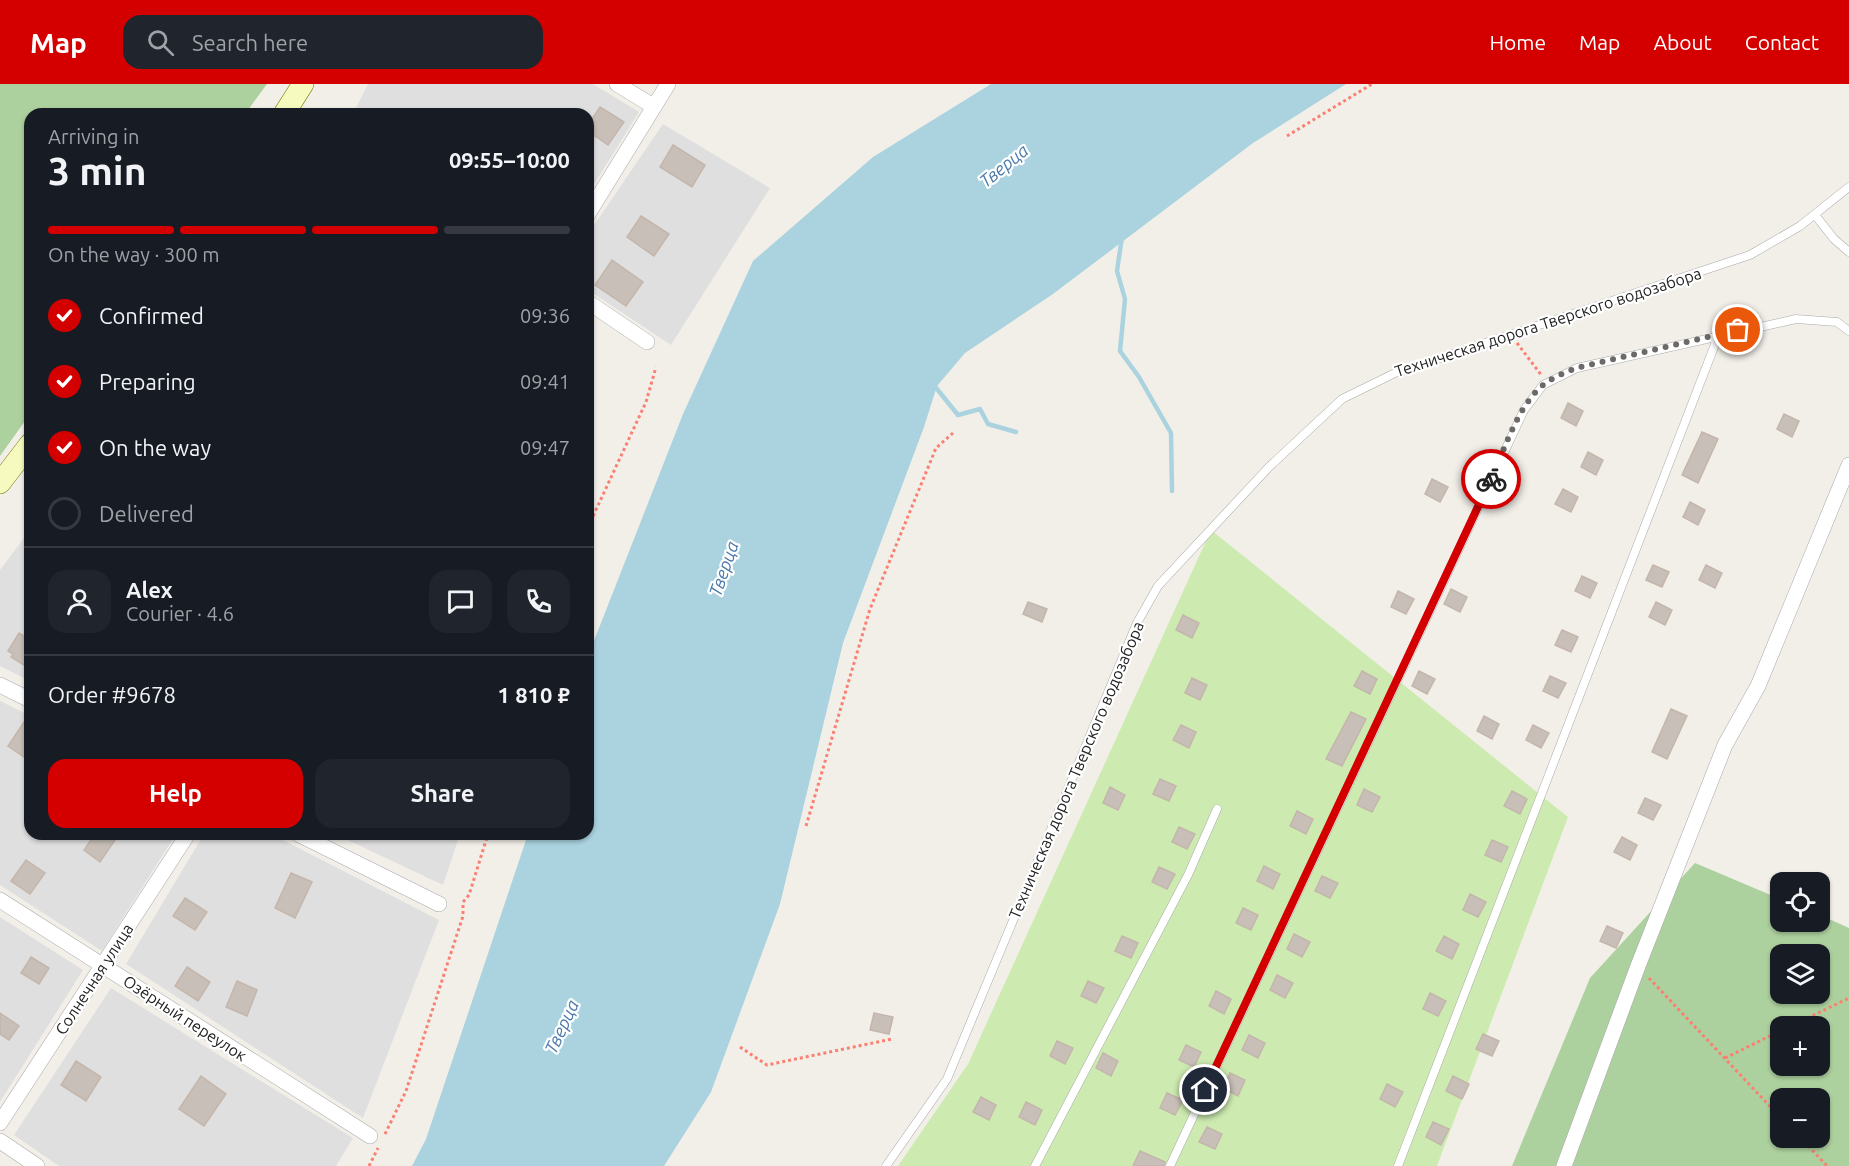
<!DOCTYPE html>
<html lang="en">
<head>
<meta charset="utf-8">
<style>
  body { margin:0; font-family:Ubuntu,sans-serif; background:#20242c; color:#f1f3f6; height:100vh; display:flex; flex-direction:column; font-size:22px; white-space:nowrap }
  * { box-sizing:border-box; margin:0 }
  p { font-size:20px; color:#9ea1a6 }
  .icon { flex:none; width:33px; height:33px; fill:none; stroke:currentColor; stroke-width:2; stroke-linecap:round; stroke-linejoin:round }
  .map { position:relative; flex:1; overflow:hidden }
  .drawer { position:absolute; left:24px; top:24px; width:570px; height:732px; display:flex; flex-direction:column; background:#171b24; border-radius:18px; box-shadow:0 2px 4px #0004 }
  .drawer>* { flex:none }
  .fabs { position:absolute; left:1770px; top:788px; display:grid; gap:12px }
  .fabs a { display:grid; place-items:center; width:60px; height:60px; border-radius:12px; background:#171b24; box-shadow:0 2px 4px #0004; font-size:30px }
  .pin { position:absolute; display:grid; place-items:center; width:51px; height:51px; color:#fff; margin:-26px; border:3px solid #fff; border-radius:50%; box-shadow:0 2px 6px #0007 }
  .courier { position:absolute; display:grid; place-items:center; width:60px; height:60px; margin:-30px; border:4px solid #d40000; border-radius:50%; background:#fff; color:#222; box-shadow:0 2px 8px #0007 }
  .headline em { font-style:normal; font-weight:700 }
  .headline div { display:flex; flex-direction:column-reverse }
  .headline { display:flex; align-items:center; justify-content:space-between; height:102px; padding:0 24px }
  h1 { font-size:39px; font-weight:700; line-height:45px }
  .bar { display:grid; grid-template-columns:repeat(4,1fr); gap:9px 6px; align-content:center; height:72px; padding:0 24px }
  .bar i { height:8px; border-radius:4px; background:#363941 }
  .bar .current { background:#d40000 }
  .bar p { grid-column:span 4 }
  .line { display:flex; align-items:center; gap:15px; padding:0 24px; border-top:2px solid #363941 }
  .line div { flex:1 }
  .round { display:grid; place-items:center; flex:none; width:63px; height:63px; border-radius:18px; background:#20242c }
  ol { padding:0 24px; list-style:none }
  li { display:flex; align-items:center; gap:18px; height:66px }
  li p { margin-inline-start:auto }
  li .icon { padding:6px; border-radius:50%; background:#d40000; color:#fff; stroke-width:4 }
  li:last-child { color:#9ea1a6 }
  li i { width:33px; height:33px; border:3px solid #363941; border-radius:50% }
  .button { display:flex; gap:12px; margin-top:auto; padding:12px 24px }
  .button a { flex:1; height:69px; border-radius:18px; background:#d40000; color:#fff; font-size:24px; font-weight:700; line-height:69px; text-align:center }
  .button a+a { background:#20242c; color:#f1f3f6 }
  header { display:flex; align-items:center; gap:36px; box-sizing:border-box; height:84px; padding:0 30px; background:#d40000; color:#fff }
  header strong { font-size:28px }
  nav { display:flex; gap:33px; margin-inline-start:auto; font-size:21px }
  .search { width:420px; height:54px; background:#20242c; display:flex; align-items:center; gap:15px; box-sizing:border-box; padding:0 21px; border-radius:18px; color:#9ea1a6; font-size:22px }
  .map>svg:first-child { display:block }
  .residential { fill:#e0dfdf }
  .grass { fill:#cdebb0 }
  .forest { fill:#add19e; fill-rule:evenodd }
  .water { fill:#aad3df }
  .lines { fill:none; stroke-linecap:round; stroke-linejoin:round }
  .stream { stroke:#aad3df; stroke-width:4.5 }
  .building { fill:#c7bfb8; stroke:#c4b6ab; stroke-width:1.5 }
  .lane-casing { stroke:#a9a9a9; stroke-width:9 }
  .street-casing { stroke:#a9a9a9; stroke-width:16 }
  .secondary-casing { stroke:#707d05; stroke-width:22 }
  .path { stroke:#fa8072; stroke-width:3; stroke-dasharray:3 3; stroke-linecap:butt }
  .lane { stroke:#fff; stroke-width:8 }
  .street { stroke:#fff; stroke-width:15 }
  .secondary { stroke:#f7fabf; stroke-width:21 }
  .done { stroke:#6b6a68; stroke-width:6; stroke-dasharray:0 10.8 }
  .route { stroke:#d40000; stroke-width:8 }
  .labels { text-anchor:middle; stroke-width:4.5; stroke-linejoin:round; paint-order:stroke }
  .street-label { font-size:16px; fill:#222; stroke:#fff }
  .water-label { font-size:18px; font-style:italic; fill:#4a7aab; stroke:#fff }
</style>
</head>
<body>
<header>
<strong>Map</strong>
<div class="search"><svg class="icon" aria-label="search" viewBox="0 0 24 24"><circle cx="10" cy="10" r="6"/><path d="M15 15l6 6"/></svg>Search here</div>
<nav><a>Home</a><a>Map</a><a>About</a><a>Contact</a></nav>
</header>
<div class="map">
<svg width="1849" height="1082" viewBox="0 0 1849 1082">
  <rect width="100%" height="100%" fill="#f2efe9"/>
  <!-- residential -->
  <path class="residential" d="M 368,0 L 593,0 L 639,28 L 588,110 L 588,30 L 353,30 Z
    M 663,40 L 770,104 L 671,261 L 588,206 L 588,150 Z
    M 30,446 L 30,597 L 0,582 L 0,486 Z
    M 0,617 L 30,632 L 30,750 L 176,750 L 102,867 L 0,801 Z
    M 204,750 L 271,750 L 439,836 L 363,1034 L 126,880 Z
    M 335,750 L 460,750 L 443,801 Z
    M 0,833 L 83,886 L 0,1018 Z
    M 111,904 L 353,1054 L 336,1082 L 59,1082 L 14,1051 Z"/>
  <!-- grass -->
  <path class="grass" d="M 1211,446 L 1568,733 L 1437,1082 L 898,1082 L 968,980 Z"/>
  <!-- forest -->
  <path class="forest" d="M 0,0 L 267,0 L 245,30 L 30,30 L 30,330 L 0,372 Z
    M 1695,779 L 1780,815 L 1780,837 L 1820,837 L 1820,831 L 1849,844 L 1849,1082 L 1512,1082 L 1590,894 ZM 1780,870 L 1820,870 L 1820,909 L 1780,909 ZM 1780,942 L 1820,942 L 1820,981 L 1780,981 ZM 1780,1014 L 1820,1014 L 1820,1053 L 1780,1053 Z"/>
  <!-- water -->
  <path class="water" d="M 991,0 L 1346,0 L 1253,59 L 1053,210 L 965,269 L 937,302 L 924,343 L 843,559 L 780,820 L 711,1008 L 664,1082 L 412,1082 L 426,1055 L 528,750 L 588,750 L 588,572 L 683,330 L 753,177 L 873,73 Z"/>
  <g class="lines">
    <!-- stream -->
    <path class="stream" d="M 1122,153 L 1117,187 L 1125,215 L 1120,267 L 1139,293 L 1171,349 L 1172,407
      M 933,300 L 958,331 L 980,325 L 988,340 L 1016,348"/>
  </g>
  <!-- building -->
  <path class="building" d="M 600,23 L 624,38 L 608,61 L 588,47 L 588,41 Z
    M 673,61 L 705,81 L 692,103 L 660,83 Z
    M 641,132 L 669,150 L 654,172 L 627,153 Z
    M 612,176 L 643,198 L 626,222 L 595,201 Z
    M 1568,319 L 1583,327 L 1576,342 L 1561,334 Z
    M 1784,330 L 1799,337 L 1792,353 L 1777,345 Z
    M 1702,348 L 1718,355 L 1698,399 L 1682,391 Z
    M 1588,368 L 1603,376 L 1596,391 L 1581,383 Z
    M 1432,395 L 1448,403 L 1440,418 L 1425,410 Z
    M 1563,405 L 1578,413 L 1571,428 L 1555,420 Z
    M 1690,418 L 1705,426 L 1698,441 L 1683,433 Z
    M 1653,481 L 1669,488 L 1662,503 L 1646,496 Z
    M 1706,481 L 1722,489 L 1715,504 L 1699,496 Z
    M 1582,492 L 1597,499 L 1590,514 L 1575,507 Z
    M 1451,505 L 1467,513 L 1460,528 L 1444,520 Z
    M 1398,507 L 1414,515 L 1406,530 L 1391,523 Z
    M 1028,518 L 1047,525 L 1042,538 L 1023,530 Z
    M 1656,518 L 1672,526 L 1665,541 L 1649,533 Z
    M 1183,531 L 1199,539 L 1192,554 L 1176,546 Z
    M 1562,546 L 1578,553 L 1571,568 L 1555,561 Z
    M 19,549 L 30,556 L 30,585 L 11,573 L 13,570 L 8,567 Z
    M 1362,587 L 1377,595 L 1370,610 L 1354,602 Z
    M 1419,587 L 1435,595 L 1427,610 L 1412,602 Z
    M 1550,592 L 1566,599 L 1558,614 L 1543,607 Z
    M 1192,594 L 1207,601 L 1200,616 L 1185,609 Z
    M 1671,625 L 1687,632 L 1667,675 L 1652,668 Z
    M 1351,628 L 1366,635 L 1342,682 L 1326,675 Z
    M 30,629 L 30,664 L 24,673 L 8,662 Z
    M 1484,632 L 1499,640 L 1492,655 L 1477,647 Z
    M 1181,641 L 1196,648 L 1189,664 L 1173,656 Z
    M 1533,641 L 1549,649 L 1541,664 L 1526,656 Z
    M 1160,695 L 1176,702 L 1169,717 L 1153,710 Z
    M 1110,703 L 1125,711 L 1118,726 L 1103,719 Z
    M 1364,705 L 1380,713 L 1372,728 L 1357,721 Z
    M 1512,707 L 1527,715 L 1520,730 L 1504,722 Z
    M 1645,714 L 1661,721 L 1653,736 L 1638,729 Z
    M 1297,727 L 1313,735 L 1306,750 L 1290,742 Z
    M 1179,743 L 1195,750 L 1187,765 L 1172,758 Z
    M 95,750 L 105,750 L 115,756 L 100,778 L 84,766 Z
    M 1622,753 L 1637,761 L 1630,776 L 1614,768 Z
    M 1492,756 L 1508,763 L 1501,778 L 1485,771 Z
    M 26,776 L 45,789 L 30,810 L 11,797 Z
    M 1264,782 L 1280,790 L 1273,805 L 1257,797 Z
    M 1159,783 L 1175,790 L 1167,805 L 1152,798 Z
    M 291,789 L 312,798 L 295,834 L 275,824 Z
    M 1322,792 L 1338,799 L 1330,814 L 1315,807 Z
    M 1470,810 L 1486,818 L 1478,833 L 1463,826 Z
    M 185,814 L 207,828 L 195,846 L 173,832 Z
    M 1243,824 L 1258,831 L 1251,846 L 1236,839 Z
    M 1607,842 L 1623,849 L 1616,864 L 1600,857 Z
    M 1294,850 L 1310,858 L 1302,873 L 1287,865 Z
    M 1122,852 L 1138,859 L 1131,874 L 1115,867 Z
    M 1444,852 L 1459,860 L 1452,875 L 1436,867 Z
    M 31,873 L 49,884 L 39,900 L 21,889 Z
    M 187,883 L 210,898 L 198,917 L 175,902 Z
    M 1277,891 L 1293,899 L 1285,914 L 1270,906 Z
    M 237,897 L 257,906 L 247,932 L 226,923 Z
    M 1088,897 L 1104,904 L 1096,919 L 1081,912 Z
    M 1216,907 L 1231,915 L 1224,930 L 1209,922 Z
    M 1430,909 L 1446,917 L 1438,932 L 1423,925 Z
    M 0,929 L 19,942 L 9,956 L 0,950 Z
    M 874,929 L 893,933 L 889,950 L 870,946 Z
    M 1483,950 L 1499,957 L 1492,972 L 1476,965 Z
    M 1249,951 L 1265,959 L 1258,974 L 1242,966 Z
    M 1057,957 L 1073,964 L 1065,980 L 1050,972 Z
    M 1186,961 L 1201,968 L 1194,983 L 1179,976 Z
    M 1103,969 L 1118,977 L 1111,992 L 1096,984 Z
    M 76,977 L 101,993 L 86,1017 L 61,1001 Z
    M 1230,989 L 1245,996 L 1238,1012 L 1223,1004 Z
    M 201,992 L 226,1010 L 204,1042 L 179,1025 Z
    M 1453,992 L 1469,1000 L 1462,1015 L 1446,1007 Z
    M 1387,1000 L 1403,1008 L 1395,1023 L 1380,1015 Z
    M 1167,1009 L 1183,1016 L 1175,1031 L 1160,1024 Z
    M 981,1013 L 996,1021 L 989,1036 L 973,1028 Z
    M 1026,1018 L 1042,1026 L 1035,1041 L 1019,1033 Z
    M 1433,1038 L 1449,1045 L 1441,1061 L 1426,1053 Z
    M 1207,1043 L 1222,1050 L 1215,1065 L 1199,1058 Z
    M 1140,1067 L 1165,1078 L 1164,1082 L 1133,1082 Z"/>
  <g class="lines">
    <!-- lane casing -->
    <g class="lane-casing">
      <path id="lane" d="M 1815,131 L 1834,155 L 1849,168
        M 886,1082 L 947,995 L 1137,539 L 1158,502 L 1269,383 L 1342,315 L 1395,289 L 1750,171 L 1800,142 L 1849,103
        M 1035,1082 L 1188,791 L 1217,725
        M 1170,1082 L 1524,326 L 1543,301 L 1577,284 L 1796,235 L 1837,238 L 1849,247
        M 1398,1082 L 1719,250"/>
    </g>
    <!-- street casing -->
    <g class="street-casing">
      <path id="street" d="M 617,0 L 653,22
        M 588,130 L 668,0
        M 588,218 L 647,258
        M 0,601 L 30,616
        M 298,750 L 439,820
        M 0,816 L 370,1052
        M 0,1039 L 188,750
        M 0,1057 L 37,1082
        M 1564,1082 L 1638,882 L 1725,661 L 1758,602 L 1849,381"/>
    </g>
    <!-- secondary casing -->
    <g class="secondary-casing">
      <path id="secondary" d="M 284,30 L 303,0
        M 0,399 L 30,360"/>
    </g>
    <!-- path -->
    <path class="path" d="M 1287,52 L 1372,0
      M 1517,259 L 1542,292
      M 588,443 L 646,318 L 656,283
      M 806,742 L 870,525 L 936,364 L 953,349
      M 1649,894 L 1780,1033
      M 1791,942 L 1849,914
      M 740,963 L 767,981 L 892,955
      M 1725,974 L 1780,947
      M 385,1050 L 406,1007 L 463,832 L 463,818 L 469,811 L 488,750
      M 1800,1053 L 1827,1082
      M 369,1082 L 378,1064"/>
    <!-- lane -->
    <use href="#lane" class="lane"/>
    <!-- street -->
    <use href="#street" class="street"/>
    <!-- secondary -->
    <use href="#secondary" class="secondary"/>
  </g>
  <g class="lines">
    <!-- done -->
    <path class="done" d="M 1491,395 C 1505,365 1517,323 1543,301 C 1553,293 1565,289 1576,284 L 1738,246"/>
    <!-- route -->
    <path class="route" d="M 1205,1006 L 1491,395"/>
  </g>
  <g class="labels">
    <!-- street labels -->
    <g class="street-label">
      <text transform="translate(1548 238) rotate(-18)" y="6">Техническая дорога Тверского водозабора</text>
      <text transform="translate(1076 686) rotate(-67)" y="6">Техническая дорога Тверского водозабора</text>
      <text transform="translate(94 895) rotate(-57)" y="6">Солнечная улица</text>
      <text transform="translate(185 934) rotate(33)" y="6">Озёрный переулок</text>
    </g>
    <!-- water labels -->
    <g class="water-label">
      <text transform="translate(1004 82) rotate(-39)" y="6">Тверца</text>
      <text transform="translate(724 485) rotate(-71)" y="6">Тверца</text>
      <text transform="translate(562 943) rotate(-65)" y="6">Тверца</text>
    </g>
  </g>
</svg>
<div class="fabs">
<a><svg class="icon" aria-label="locate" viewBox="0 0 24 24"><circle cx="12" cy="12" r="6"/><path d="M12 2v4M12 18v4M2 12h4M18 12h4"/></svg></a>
<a><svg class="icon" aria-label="layers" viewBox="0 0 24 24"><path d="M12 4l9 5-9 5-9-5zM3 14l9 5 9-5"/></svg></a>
<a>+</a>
<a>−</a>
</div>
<div class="pin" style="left:1738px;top:246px;background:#ea580c"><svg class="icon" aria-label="bag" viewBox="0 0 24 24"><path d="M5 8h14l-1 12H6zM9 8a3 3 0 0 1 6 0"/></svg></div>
<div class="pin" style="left:1205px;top:1006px;background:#1f2937"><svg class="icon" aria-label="home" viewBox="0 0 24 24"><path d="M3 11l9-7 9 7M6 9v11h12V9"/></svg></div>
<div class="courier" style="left:1491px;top:395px"><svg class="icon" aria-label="bike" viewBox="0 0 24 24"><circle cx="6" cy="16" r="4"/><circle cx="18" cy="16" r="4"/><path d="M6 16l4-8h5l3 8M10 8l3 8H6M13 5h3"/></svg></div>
<section class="drawer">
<div class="headline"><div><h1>3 min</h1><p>Arriving in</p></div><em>09:55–10:00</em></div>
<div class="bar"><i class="current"></i><i class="current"></i><i class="current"></i><i></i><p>On the way · 300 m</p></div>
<ol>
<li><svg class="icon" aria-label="check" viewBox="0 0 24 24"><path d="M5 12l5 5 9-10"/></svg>Confirmed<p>09:36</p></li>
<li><svg class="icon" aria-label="check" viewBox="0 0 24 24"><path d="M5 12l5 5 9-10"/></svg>Preparing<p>09:41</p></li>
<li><svg class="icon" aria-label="check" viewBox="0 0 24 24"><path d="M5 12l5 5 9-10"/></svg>On the way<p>09:47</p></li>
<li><i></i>Delivered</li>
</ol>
<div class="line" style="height:108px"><a class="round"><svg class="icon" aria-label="person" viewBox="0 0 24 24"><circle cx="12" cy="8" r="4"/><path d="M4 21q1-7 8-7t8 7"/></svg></a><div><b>Alex</b><p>Courier · 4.6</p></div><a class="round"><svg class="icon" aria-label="chat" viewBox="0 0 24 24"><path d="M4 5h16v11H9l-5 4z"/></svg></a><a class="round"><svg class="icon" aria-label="phone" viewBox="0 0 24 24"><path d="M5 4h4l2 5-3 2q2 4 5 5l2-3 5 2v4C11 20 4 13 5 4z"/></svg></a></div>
<div class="line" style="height:78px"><div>Order #9678</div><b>1 810 ₽</b></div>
<div class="button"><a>Help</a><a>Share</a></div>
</section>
</div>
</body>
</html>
